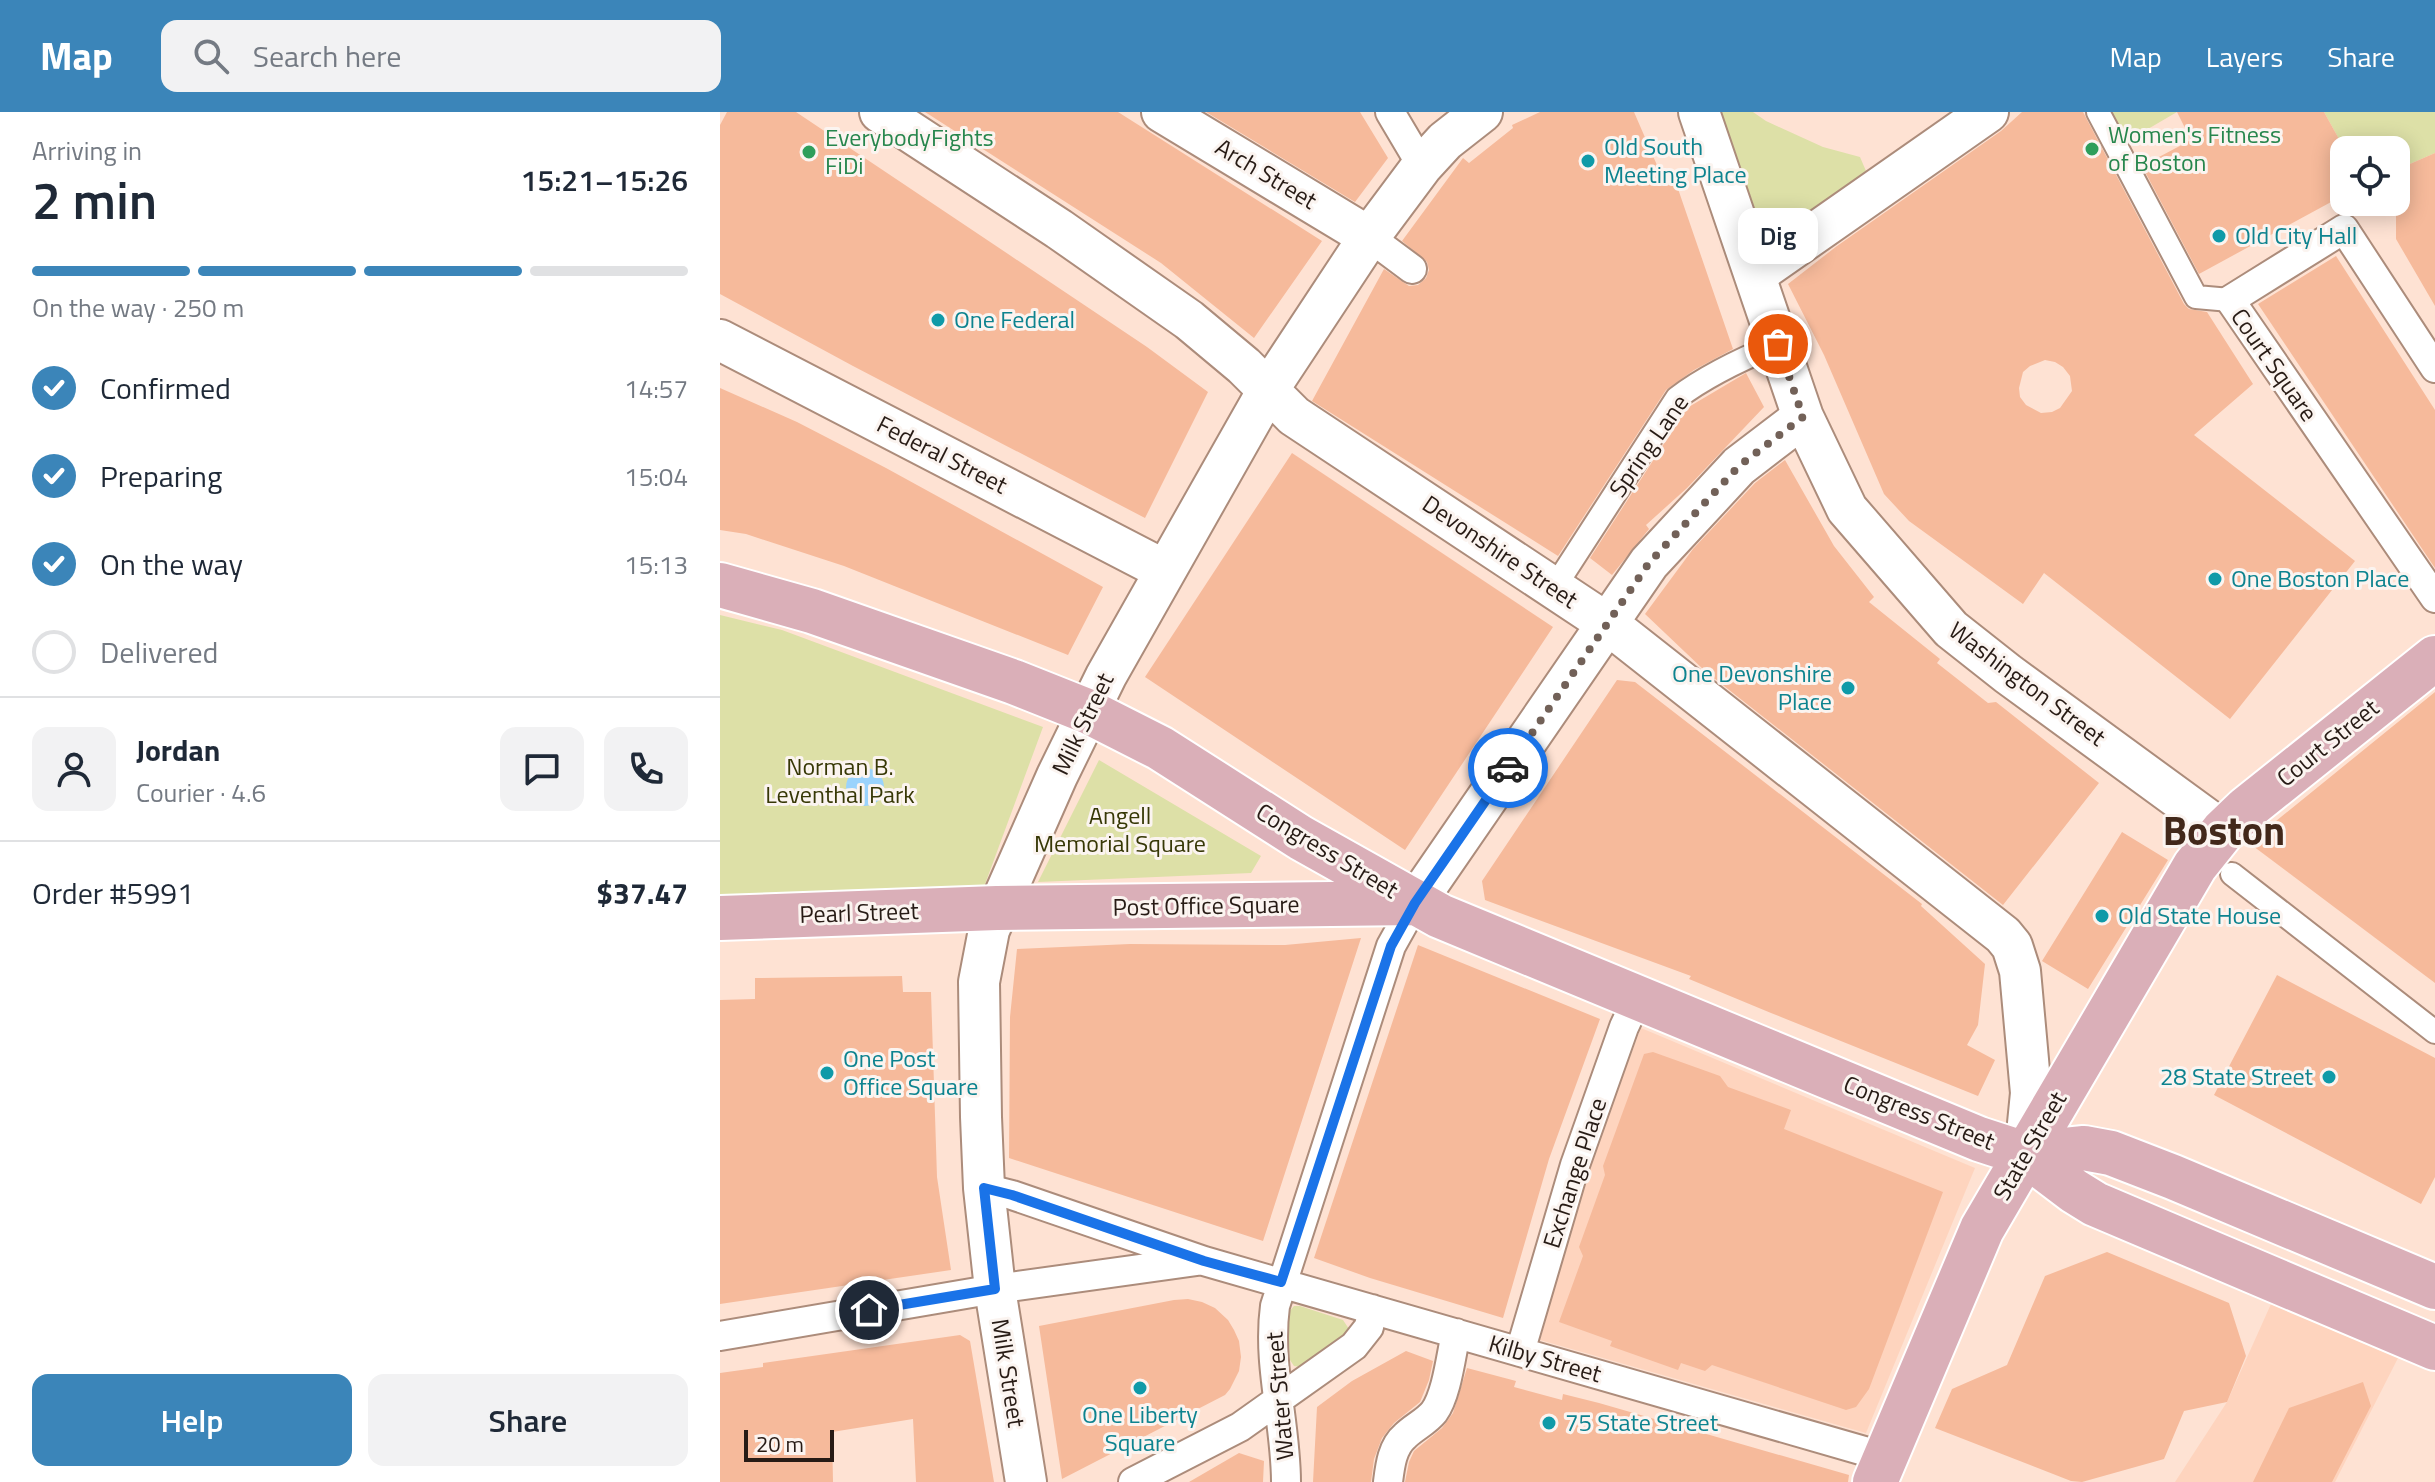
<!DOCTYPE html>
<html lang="en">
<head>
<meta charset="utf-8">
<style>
  body { margin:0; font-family:"Titillium Web",sans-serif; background:#f2f2f3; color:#1f2937; height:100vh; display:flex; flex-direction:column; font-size:30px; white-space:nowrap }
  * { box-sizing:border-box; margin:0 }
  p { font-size:26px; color:#747a83 }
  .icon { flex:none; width:44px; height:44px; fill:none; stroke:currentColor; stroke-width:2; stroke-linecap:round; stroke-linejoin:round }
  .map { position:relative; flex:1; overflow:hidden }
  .sheet { display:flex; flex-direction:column; background:#fff; width:720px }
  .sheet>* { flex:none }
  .fabs { position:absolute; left:1610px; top:24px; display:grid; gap:16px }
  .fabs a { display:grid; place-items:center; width:80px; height:80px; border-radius:16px; background:#fff; box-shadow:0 4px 20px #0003; font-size:40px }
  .scale { position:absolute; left:24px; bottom:20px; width:90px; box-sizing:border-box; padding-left:8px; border:4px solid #271b15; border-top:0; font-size:22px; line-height:28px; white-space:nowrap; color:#271b15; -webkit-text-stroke:6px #fbf4f0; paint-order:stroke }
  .pin { position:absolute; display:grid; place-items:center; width:68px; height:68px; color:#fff; margin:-34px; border:4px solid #fff; border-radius:50%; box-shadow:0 2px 8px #0007 }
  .courier { position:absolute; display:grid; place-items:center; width:80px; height:80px; margin:-40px; border:6px solid #1a73e8; border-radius:50%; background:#fff; color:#222; box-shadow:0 2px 10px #0007 }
  .bubble { position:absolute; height:56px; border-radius:16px; background:#fff; box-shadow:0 4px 20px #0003; font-size:26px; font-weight:600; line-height:56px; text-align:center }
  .summary em { font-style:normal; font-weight:600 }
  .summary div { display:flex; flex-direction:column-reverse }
  .summary { display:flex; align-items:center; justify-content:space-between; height:136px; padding:0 32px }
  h1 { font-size:52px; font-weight:600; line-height:60px }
  .bar { display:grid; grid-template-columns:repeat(4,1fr); gap:12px 8px; align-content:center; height:96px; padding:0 32px }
  .bar i { height:10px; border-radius:6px; background:#e0e1e3 }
  .bar .on { background:#3b85b9 }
  .bar p { grid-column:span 4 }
  .line { display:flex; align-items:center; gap:20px; padding:0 32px; border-top:2px solid #e0e1e3 }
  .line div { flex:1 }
  .round { display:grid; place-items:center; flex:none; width:84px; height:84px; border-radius:16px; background:#f2f2f3 }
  ol { padding:0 32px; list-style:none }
  li { display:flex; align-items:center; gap:24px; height:88px }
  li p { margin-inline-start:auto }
  li .icon { padding:8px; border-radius:50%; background:#3b85b9; color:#fff; stroke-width:4 }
  li:last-child { color:#747a83 }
  li i { width:44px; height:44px; border:4px solid #e0e1e3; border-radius:50% }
  .primary-button { display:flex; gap:16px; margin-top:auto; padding:16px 32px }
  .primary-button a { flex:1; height:92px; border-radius:16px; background:#3b85b9; color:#fff; font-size:32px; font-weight:600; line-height:92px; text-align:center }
  .primary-button a+a { background:#f2f2f3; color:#1f2937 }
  header { display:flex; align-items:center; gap:48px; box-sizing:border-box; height:112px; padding:0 40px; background:#3b85b9; color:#fff }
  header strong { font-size:38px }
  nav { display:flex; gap:44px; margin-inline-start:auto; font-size:28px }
  .search { width:560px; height:72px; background:#f2f2f3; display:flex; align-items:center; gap:20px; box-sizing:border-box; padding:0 28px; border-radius:16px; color:#747a83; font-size:30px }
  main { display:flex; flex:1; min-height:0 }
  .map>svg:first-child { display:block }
  .built { fill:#fed4be }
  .green { fill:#dde0a7 }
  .water { fill:#9ad3fc }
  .building { fill:#f6ba9b; fill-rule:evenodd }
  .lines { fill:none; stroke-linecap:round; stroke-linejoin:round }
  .pedestrian-casing { stroke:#ac8c7b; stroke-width:26 }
  .minor-casing { stroke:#ac8c7b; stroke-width:32 }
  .secondary-casing { stroke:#ac8c7b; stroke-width:44 }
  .primary-casing { stroke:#fff; stroke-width:48 }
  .pedestrian { stroke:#fff; stroke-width:22 }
  .minor { stroke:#fff; stroke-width:28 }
  .secondary { stroke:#fff; stroke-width:40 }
  .primary { stroke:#daafb8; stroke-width:44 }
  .done { stroke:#726158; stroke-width:8; stroke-dasharray:0 14.4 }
  .route { stroke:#1a73e8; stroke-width:10 }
  .leisure-dot { fill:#2e9e5b; stroke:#fbf4f0; stroke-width:3 }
  .culture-dot { fill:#0f9aa8; stroke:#fbf4f0; stroke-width:3 }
  .labels { text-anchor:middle; stroke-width:6; stroke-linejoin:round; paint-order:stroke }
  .leisure-label { font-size:24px; fill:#27864d; stroke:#fbf4f0; text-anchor:start }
  .culture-label { font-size:24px; fill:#0d838f; stroke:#fbf4f0; text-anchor:start }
  .street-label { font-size:24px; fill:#271b15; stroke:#fbf4f0 }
  .park-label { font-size:24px; fill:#373806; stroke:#fbf4f0 }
  .town-label { font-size:40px; font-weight:bold; fill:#42281a; stroke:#fbf4f0 }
</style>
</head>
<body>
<header>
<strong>Map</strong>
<div class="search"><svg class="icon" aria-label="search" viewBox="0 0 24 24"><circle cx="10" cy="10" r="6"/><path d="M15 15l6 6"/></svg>Search here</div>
<nav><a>Map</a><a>Layers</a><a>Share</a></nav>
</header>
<main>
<section class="sheet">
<div class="summary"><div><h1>2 min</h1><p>Arriving in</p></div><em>15:21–15:26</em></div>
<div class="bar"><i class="on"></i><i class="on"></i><i class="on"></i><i></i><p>On the way · 250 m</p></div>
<ol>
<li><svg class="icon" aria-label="check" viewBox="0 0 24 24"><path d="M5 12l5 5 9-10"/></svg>Confirmed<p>14:57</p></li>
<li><svg class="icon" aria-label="check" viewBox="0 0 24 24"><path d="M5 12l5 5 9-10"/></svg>Preparing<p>15:04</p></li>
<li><svg class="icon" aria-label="check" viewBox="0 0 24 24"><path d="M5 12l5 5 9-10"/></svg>On the way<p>15:13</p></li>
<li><i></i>Delivered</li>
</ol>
<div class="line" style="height:144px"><a class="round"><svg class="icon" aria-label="person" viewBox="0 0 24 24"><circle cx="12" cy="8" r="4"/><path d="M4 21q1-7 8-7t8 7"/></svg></a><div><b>Jordan</b><p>Courier · 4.6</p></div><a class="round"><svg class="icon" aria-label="chat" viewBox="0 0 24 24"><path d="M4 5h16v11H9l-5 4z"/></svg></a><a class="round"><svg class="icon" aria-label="phone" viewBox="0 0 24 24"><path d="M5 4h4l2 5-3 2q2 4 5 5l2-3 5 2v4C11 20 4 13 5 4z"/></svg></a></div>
<div class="line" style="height:104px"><div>Order #5991</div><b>$37.47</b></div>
<div class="primary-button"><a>Help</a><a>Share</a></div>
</section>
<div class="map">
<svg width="1715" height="1370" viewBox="0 0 1715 1370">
  <rect width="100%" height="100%" fill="#fee2d3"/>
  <!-- built -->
  <path class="built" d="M 921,916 L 1255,1056 L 1146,1321 L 820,1228 L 869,1054 Z
    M 1551,1192 L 1678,1246 L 1615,1370 L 1455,1370 L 1507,1290 Z"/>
  <!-- green -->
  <path class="green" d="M 994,0 L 1033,0 L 1046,9 L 1103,35 L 1140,45 L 1146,59 L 1140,70 L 1045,134 Z
    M 1387,0 L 1457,0 L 1404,31 Z
    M 1604,0 L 1715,0 L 1715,41 L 1676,58 L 1676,38 L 1625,38 Z
    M 0,503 L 62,518 L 323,615 L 261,783 L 0,792 Z
    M 379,648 L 541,744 L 531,761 L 318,770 Z
    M 574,1194 L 580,1194 L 623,1208 L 629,1217 L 629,1222 L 581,1255 L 574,1254 L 570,1248 L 567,1202 Z"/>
  <!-- water -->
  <path class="water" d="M126 675a19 19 0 1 1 38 0a19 19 0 1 1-38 0Z"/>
  <!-- building -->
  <path class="building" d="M 7,0 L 76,0 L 427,235 L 488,280 L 425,406 L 133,254 L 0,182 L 0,13 Z
    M 205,0 L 398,0 L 602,129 L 534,226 L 441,151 Z
    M 486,0 L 640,0 L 668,46 L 635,90 Z
    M 820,0 L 914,0 L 946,74 L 956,71 L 1013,237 L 974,258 L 946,278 L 838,444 L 592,289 L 664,157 L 689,174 L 698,173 L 706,166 L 709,158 L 707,150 L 682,129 L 743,46 L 749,51 L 793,16 L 792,13 Z
    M 1302,0 L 1363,0 L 1464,192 L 1469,197 L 1487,200 L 1533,272 L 1474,323 L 1635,449 L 1510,607 L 1324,461 L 1303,492 L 1189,409 L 1164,382 L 1104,243 L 1068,172 L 1117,134 L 1281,19 ZM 1325,248 L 1335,250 L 1343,255 L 1350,264 L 1352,279 L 1340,296 L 1332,300 L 1321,301 L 1306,293 L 1300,285 L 1299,276 L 1303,260 L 1310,254 Z
    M 1457,0 L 1604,0 L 1624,36 L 1624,83 L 1479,162 L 1422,54 L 1471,28 Z
    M 1715,41 L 1715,194 L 1676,127 L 1676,58 Z
    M 1616,144 L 1715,298 L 1715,456 L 1538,192 Z
    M 1026,261 L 1044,295 L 967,376 L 926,413 L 929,417 L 892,463 L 870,446 L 967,296 Z
    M 0,276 L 77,310 L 166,356 L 383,475 L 348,543 L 124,454 L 26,422 L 0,418 Z
    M 572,341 L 833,515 L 685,738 L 425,565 Z
    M 1065,348 L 1114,434 L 1154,485 L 1149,490 L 1220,547 L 1217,551 L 1268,591 L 1276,590 L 1379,671 L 1283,793 L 985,559 L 925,502 L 973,437 L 1035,371 Z
    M 897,568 L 915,570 L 1202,792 L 1201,794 L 1265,852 L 1258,913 L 1247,933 L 1275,948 L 1258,984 L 1051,901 L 969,867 L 971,864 L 765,788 L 762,769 Z
    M 1715,580 L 1715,871 L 1529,731 Z
    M 1402,720 L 1448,748 L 1368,877 L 1322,849 Z
    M 641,826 L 543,1129 L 289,1046 L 290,905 L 297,837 L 410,832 L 565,833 Z
    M 698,833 L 880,907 L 829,1047 L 783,1206 L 650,1166 L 594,1146 Z
    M 1557,863 L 1715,946 L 1715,1065 L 1701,1092 L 1494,983 Z
    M 182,864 L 183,880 L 211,880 L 217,1065 L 231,1158 L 0,1192 L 0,888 L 35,887 L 35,866 Z
    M 933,940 L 1000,964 L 1008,975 L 1071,998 L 1064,1017 L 1223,1080 L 1149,1277 L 1136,1295 L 1126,1298 L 992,1253 L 985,1259 L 961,1251 L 958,1258 L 890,1234 L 892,1229 L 839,1210 L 863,1144 L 859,1135 L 885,1063 L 883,1054 L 924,942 Z
    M 1387,1140 L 1509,1191 L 1526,1244 L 1507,1290 L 1464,1299 L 1444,1347 L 1362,1370 L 1351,1369 L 1215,1316 L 1232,1277 L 1287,1253 L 1325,1164 Z
    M 468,1187 L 482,1190 L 495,1196 L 508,1208 L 514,1218 L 519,1229 L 521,1245 L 519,1259 L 510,1277 L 505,1283 L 342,1367 L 319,1214 L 454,1188 Z
    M 240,1223 L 250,1229 L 274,1370 L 196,1370 L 193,1307 L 112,1320 L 113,1370 L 0,1370 L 0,1261 L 43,1255 L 43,1251 Z
    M 686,1239 L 713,1249 L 709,1268 L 700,1290 L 674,1311 L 662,1326 L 654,1347 L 651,1370 L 593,1370 L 597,1295 L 632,1269 Z
    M 747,1256 L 796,1269 L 794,1275 L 842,1288 L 843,1282 L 879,1291 L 1129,1363 L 1128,1370 L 685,1370 L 689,1350 L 694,1339 L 722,1316 L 733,1301 Z
    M 1643,1270 L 1651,1294 L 1612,1370 L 1533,1370 L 1569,1296 Z
    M 519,1341 L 544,1349 L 543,1370 L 469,1370 Z"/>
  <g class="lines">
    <!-- pedestrian casing -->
    <g class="pedestrian-casing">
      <path id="pedestrian" d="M 1378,0 L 1476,185 L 1510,188
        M 834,476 L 957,286 C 987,263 1024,246 1058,232
        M 1512,762 L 1715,920"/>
    </g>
    <!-- minor casing -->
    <g class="minor-casing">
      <path id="minor" d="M 670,0 L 702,54
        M 649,125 L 692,157
        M 1715,256 L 1624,117 L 1510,188 L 1715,486
        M 264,1076 L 292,1083 L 484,1149 L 1165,1345
        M 0,1224 L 275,1177 L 477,1149
        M 800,1240 L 855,1053 L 904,915 L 918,885
        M 413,1370 L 520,1315 L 634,1234 L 649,1215 L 652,1197
        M 566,1370 C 566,1311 547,1253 555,1194 L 671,834 L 695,791
        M 668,1370 C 670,1354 672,1335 685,1324 C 694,1315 706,1310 714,1300 C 727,1282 731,1243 736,1221"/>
    </g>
    <!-- secondary casing -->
    <g class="secondary-casing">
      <path id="secondary" d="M 160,0 L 339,117 L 469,208 L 524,254 L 574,304 L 888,512 L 1283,823 L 1292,834 L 1300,859 L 1311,981 L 1305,1042
        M 442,0 L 649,125
        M 979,0 L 1083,305 L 1127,397 L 1231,517 L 1288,562 L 1503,719
        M 1035,163 L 1268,0
        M 0,228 L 444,458
        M 695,791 L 929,451 L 1019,354 L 1083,305
        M 306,1370 L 275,1177 L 264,1076 L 261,1005 L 259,870 L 269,818 L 337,664 L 386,564 L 548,278 L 649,125 L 702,54 L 725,29 L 762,0"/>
    </g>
    <!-- primary casing -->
    <g class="primary-casing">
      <path id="primary" d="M 0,473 L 92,499 L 294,570 L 367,599 L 440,636 L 581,726 L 720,804 L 1259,1027 L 1305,1042 L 1354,1079 L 1375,1092 L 1715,1236
        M 0,806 L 277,796 L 693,791
        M 1305,1042 L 1364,1036 L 1391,1041 L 1453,1065 L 1715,1175
        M 1155,1370 L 1262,1117 L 1475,754 L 1503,719 L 1526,697 L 1715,546"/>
    </g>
    <!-- pedestrian -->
    <use href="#pedestrian" class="pedestrian"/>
    <!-- minor -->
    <use href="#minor" class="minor"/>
    <!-- secondary -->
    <use href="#secondary" class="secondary"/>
    <!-- primary -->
    <use href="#primary" class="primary"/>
  </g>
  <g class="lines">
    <!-- done -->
    <path class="done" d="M 788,656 L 929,451 L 1019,354 L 1083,305 L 1058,232"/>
    <!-- route -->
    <path class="route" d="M 149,1198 L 275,1177 L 264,1076 L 292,1083 L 484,1149 L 561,1170 L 671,834 L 695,791 L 788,656"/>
  </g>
  <!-- markers -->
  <g class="leisure-dot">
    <circle cx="1372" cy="37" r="8"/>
    <circle cx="89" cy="40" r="8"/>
  </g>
  <g class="culture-dot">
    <circle cx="868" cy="49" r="8"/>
    <circle cx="1499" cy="124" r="8"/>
    <circle cx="218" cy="208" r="8"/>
    <circle cx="1495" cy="467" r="8"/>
    <circle cx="1128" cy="576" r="8"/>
    <circle cx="1382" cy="804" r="8"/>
    <circle cx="107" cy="961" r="8"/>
    <circle cx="1609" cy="965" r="8"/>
    <circle cx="420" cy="1276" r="8"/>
    <circle cx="829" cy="1311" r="8"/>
  </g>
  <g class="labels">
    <!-- leisure labels -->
    <g class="leisure-label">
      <text x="1388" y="31">Women's Fitness<tspan x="1388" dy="28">of Boston</tspan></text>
      <text x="105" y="34">EverybodyFights<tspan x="105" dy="28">FiDi</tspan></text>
    </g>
    <!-- culture labels -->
    <g class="culture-label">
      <text x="884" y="43">Old South<tspan x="884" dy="28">Meeting Place</tspan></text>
      <text x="1515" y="132">Old City Hall</text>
      <text x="234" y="216">One Federal</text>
      <text x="1511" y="475">One Boston Place</text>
      <text x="1112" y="570" text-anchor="end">One Devonshire<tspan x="1112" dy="28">Place</tspan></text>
      <text x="1398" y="812">Old State House</text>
      <text x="123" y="955">One Post<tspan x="123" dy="28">Office Square</tspan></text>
      <text x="1593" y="973" text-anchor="end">28 State Street</text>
      <text x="420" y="1311" text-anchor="middle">One Liberty<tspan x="420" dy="28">Square</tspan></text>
      <text x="845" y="1319">75 State Street</text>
    </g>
    <!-- street labels -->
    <g class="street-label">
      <text transform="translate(546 62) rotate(31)" y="8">Arch Street</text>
      <text transform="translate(1554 253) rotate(55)" y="8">Court Square</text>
      <text transform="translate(929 334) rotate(-55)" y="8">Spring Lane</text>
      <text transform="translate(222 343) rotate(27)" y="8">Federal Street</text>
      <text transform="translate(780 440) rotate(34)" y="8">Devonshire Street</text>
      <text transform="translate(1307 572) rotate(37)" y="8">Washington Street</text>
      <text transform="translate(363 612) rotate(-64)" y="8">Milk Street</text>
      <text transform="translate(1608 631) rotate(-39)" y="8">Court Street</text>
      <text transform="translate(607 739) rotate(31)" y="8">Congress Street</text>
      <text transform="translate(486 794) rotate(-1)" y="8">Post Office Square</text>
      <text transform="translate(139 801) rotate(-2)" y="8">Pearl Street</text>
      <text transform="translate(1199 1001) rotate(22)" y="8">Congress Street</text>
      <text transform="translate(1310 1034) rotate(-60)" y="8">State Street</text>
      <text transform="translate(855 1061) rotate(-72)" y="8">Exchange Place</text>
      <text transform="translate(825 1247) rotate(16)" y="8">Kilby Street</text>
      <text transform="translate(288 1261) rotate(81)" y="8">Milk Street</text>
      <text transform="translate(560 1284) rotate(-95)" y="8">Water Street</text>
    </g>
    <!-- park labels -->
    <g class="park-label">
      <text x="120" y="663">Norman B.<tspan x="120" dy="28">Leventhal Park</tspan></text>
      <text x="400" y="712">Angell<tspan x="400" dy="28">Memorial Square</tspan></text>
    </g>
    <!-- town labels -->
    <g class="town-label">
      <text x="1504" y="733">Boston</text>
    </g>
  </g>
</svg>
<div class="fabs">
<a><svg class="icon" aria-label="locate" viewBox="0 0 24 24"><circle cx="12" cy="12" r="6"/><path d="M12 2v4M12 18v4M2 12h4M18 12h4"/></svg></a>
</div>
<div class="scale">20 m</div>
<div class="pin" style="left:1058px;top:232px;background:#ea580c"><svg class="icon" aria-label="bag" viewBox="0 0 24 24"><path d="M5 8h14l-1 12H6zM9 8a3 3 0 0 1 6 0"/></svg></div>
<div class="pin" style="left:149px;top:1198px;background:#1f2937"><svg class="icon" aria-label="home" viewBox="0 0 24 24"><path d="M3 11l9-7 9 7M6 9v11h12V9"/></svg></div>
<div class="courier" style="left:788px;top:656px"><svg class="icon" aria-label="car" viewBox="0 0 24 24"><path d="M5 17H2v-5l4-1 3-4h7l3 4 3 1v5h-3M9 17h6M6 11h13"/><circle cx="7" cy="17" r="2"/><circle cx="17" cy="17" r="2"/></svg></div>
<div class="bubble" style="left:1018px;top:96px;width:80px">Dig</div>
</div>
</main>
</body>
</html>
